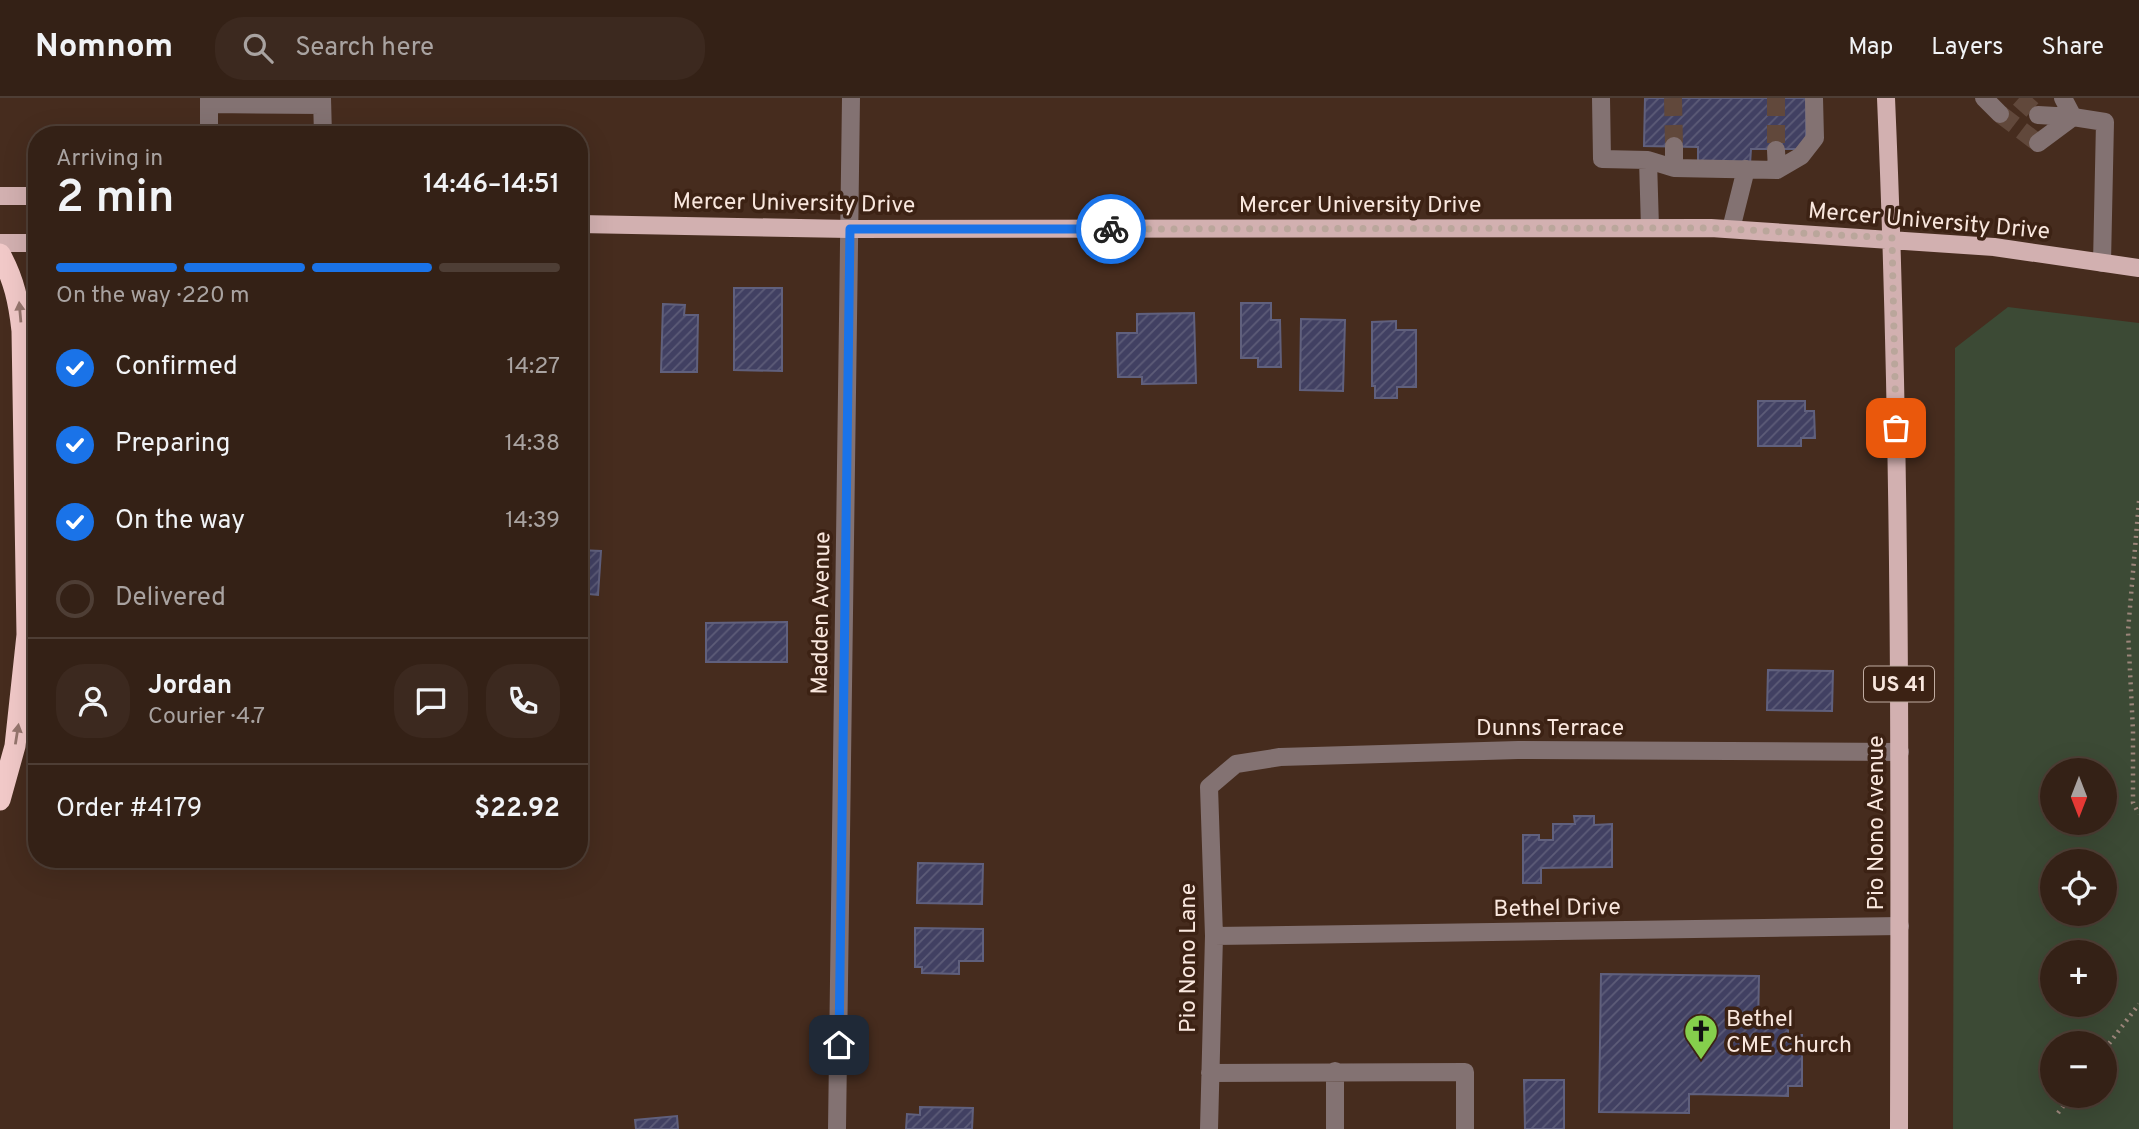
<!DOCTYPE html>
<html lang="en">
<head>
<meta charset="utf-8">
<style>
  body { margin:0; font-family:Overpass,sans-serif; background:#3c291f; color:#f1f3f6; height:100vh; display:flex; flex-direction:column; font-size:26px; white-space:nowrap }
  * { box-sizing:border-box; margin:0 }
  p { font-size:23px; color:#a9a3a1 }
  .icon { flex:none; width:38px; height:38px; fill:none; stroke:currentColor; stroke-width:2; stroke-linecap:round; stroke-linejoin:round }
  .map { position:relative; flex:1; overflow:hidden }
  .drawer { position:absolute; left:28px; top:28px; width:560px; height:742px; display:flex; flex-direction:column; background:#342116; border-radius:28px; box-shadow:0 7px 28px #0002,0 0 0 2px #4e3e35 }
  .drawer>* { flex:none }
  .needle { width:46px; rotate:180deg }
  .controls { position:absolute; left:2040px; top:660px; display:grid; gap:14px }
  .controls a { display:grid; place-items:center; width:77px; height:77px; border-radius:50%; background:#342116; box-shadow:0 7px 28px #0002,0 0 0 2px #4e3e35; font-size:35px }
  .pin { position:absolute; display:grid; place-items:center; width:60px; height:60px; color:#fff; margin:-30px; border-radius:14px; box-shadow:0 4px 10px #0006 }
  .courier { position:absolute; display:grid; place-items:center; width:70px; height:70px; margin:-35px; border:5px solid #1a73e8; border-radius:50%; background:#fff; color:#222; box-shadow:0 2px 9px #0007 }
  .summary em { font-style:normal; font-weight:600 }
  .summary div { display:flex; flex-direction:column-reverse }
  .summary { display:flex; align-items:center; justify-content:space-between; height:119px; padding:0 28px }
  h1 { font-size:46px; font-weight:600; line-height:52px }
  .bar { display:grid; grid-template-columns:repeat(4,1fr); gap:10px 7px; align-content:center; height:84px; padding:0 28px }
  .bar i { height:9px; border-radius:5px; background:#4e3e35 }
  .bar .selected { background:#1a73e8 }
  .bar p { grid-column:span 4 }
  .line { display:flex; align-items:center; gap:18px; padding:0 28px; border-top:2px solid #4e3e35 }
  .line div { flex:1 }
  .round { display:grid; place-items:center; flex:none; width:74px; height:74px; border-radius:28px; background:#3c291f }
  ol { padding:0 28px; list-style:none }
  li { display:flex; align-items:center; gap:21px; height:77px }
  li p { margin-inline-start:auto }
  li .icon { padding:7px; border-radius:50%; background:#1a73e8; color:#fff; stroke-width:4 }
  li:last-child { color:#a9a3a1 }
  li i { width:38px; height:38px; border:4px solid #4e3e35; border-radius:50% }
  header { display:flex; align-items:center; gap:42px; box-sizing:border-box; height:98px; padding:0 35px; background:#342116; border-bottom:2px solid #4e3e35 }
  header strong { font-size:33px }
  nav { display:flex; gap:38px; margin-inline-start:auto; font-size:24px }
  .search { width:490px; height:63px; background:#3c291f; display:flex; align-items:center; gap:18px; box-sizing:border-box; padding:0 24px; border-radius:28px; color:#a9a3a1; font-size:26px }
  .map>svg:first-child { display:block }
  .park { fill:#3c4a35; fill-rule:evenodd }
  .building { fill:url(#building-hatch); stroke:#60607d; stroke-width:2 }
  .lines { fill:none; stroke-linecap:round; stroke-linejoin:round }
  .minor-tunnel { stroke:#61483b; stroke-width:18; stroke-dasharray:18 9; stroke-linecap:butt }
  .path { stroke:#9c867b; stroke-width:4.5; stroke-dasharray:2 5; stroke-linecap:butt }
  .minor { stroke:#837272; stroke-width:18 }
  .major { stroke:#d2b0b0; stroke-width:18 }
  .highway { stroke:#f1c9c8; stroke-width:21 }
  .oneway { fill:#96766e }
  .done { stroke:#baa69b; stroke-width:7; stroke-dasharray:0 12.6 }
  .route { stroke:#1a73e8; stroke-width:9 }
  .labels { text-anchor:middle; stroke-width:7; stroke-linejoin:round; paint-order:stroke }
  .shield { fill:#3c2214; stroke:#c0aca1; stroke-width:2 }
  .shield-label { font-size:21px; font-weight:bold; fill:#f9e7de }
  .street-label { font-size:23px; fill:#f9e7de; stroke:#3c2214 }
  .poi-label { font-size:23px; fill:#f9e7de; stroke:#3c2214; text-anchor:start }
</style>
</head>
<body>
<header>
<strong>Nomnom</strong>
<div class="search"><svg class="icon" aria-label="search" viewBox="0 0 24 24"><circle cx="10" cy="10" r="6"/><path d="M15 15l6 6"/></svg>Search here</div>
<nav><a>Map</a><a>Layers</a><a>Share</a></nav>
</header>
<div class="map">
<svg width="2139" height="1031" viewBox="0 0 2139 1031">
  <defs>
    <pattern id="building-hatch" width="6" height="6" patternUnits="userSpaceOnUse" patternTransform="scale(1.75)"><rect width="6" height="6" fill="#414062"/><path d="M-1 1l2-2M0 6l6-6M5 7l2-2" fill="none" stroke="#5d5c78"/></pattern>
  </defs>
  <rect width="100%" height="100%" fill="#462c1e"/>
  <!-- park -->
  <path class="park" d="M 2008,209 L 2139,225 L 2139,1031 L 1953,1031 L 1955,250 ZM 2053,672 L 2105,672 L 2105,724 L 2053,724 ZM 2053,763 L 2105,763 L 2105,816 L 2053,816 ZM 2053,854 L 2105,854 L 2105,906 L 2053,906 ZM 2053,945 L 2105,945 L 2105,998 L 2053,998 Z"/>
  <!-- building -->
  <path class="building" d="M 1645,0 L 1806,0 L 1806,43 L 1798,51 L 1751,51 L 1750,66 L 1698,65 L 1698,49 L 1644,48 Z
    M 734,190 L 782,190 L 782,273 L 734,272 Z
    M 1241,205 L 1271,205 L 1271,222 L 1280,222 L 1281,269 L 1258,269 L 1258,260 L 1241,260 Z
    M 663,206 L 685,207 L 684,217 L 698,217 L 697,274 L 661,274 Z
    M 1194,215 L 1196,285 L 1142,286 L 1142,279 L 1118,279 L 1117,235 L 1137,235 L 1137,216 Z
    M 1301,221 L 1345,222 L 1343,293 L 1300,292 Z
    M 1396,223 L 1396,232 L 1416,232 L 1416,289 L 1397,289 L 1397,300 L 1375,300 L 1375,288 L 1372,288 L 1372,224 Z
    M 1758,303 L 1805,303 L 1805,313 L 1814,313 L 1815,340 L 1801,340 L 1801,348 L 1758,348 Z
    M 579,359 L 588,359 L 588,376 L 579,376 Z
    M 579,452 L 601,453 L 598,497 L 579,495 Z
    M 787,524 L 787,564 L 706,564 L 706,525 Z
    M 1768,572 L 1833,573 L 1832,613 L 1767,612 Z
    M 1574,718 L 1594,718 L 1594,727 L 1612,726 L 1612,769 L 1541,770 L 1541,785 L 1523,785 L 1523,737 L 1539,737 L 1539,742 L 1553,742 L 1553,726 L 1575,726 Z
    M 918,765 L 983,766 L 982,806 L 917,805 Z
    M 915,830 L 983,831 L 983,863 L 959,863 L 959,876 L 922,875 L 922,869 L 915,869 Z
    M 1601,876 L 1759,878 L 1758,928 L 1788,929 L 1788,937 L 1802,937 L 1802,988 L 1788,988 L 1788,998 L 1689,996 L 1689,1015 L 1599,1014 Z
    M 1524,982 L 1564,982 L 1564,1031 L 1525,1031 Z
    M 920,1009 L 973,1010 L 972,1031 L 906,1031 L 907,1016 L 920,1017 Z
    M 677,1018 L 678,1031 L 636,1031 L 635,1022 Z"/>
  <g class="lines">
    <!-- minor-tunnel -->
    <path class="minor-tunnel" d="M 1673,0 L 1674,48
      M 1776,0 L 1776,52
      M 2019,0 L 2038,17
      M 2000,16 L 2038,45"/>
    <!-- path -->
    <path class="path" d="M 2139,403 L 2128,533 L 2133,633 L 2133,705 L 2139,716
      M 2105,951 L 2139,906
      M 2058,1015 L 2071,998"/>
    <!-- minor -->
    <path class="minor" d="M 209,0 L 209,37
      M 322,0 L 323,37
      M 1601,0 L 1602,61 L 1648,62 L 1650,130
      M 1984,0 L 2000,16
      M 2063,0 L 2073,19 L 2105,24 L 2102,165
      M 209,6 L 322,7
      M 2038,17 L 2073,19
      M 2038,45 L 2073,19
      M 1674,48 L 1674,70
      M 1648,62 L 1674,70 L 1777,72 L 1776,52
      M 1777,72 L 1801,58 L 1815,40 L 1814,0
      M 1731,131 L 1746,71
      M 1214,838 L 1900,828
      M 1335,973 L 1335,1031
      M 1210,975 L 1465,974 L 1465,1031
      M 837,1031 L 851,0
      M 1209,1031 L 1214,838 L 1209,689 L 1236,666 L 1280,659 L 1518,652 L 1900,654"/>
    <!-- major -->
    <path class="major" d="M 1886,0 C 1901,343 1900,687 1899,1031
      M 0,98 L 37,98
      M 579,126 L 850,131 L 1711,130 L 1994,149 L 2139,170
      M 0,145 L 37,145"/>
    <!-- highway -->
    <path class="highway" d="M 0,156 C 14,181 19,205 22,233 L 27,537 L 15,648 L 0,702"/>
  </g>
  <!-- one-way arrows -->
  <defs><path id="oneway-solid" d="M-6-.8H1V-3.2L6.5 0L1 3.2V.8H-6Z" transform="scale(1.75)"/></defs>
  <g class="oneway">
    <use href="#oneway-solid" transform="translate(20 214) rotate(-95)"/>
    <use href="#oneway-solid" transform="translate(17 636) rotate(-81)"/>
  </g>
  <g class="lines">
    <!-- done -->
    <path class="done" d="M 1111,131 L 1711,130 L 1892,140 L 1896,330"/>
    <!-- route -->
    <path class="route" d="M 839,947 L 850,131 L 1111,131"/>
  </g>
  <!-- icons -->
  <defs>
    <g id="church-pin" transform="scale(1.75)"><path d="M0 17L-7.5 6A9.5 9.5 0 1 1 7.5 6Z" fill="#85cf4c" stroke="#3c2214"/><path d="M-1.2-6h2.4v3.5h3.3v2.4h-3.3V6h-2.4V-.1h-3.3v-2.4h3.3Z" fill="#111"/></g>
  </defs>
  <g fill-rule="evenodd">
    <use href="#church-pin" x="1701" y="933"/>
  </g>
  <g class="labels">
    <!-- shield labels -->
    <rect class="shield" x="1864" y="568.5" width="70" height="35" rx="5"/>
    <g class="shield-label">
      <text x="1899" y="593">US 41</text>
    </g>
    <!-- street labels -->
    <g class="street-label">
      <text transform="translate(794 104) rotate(1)" y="8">Mercer University Drive</text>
      <text x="1360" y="114">Mercer University Drive</text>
      <text transform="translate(1929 122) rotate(5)" y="8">Mercer University Drive</text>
      <text transform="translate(820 515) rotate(-89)" y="8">Madden Avenue</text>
      <text x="1550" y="637">Dunns Terrace</text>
      <text transform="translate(1875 725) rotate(-90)" y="8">Pio Nono Avenue</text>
      <text transform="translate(1557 809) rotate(-1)" y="8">Bethel Drive</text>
      <text transform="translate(1187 860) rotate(-90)" y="8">Pio Nono Lane</text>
    </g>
    <!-- poi labels -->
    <g class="poi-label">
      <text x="1726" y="928">Bethel<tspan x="1726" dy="26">CME Church</tspan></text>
    </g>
  </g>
</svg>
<div class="controls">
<a><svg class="needle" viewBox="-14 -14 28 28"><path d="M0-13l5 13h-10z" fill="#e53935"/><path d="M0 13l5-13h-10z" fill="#a9a3a1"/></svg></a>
<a><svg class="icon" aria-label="locate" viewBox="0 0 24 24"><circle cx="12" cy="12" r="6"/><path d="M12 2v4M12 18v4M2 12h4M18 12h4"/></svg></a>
<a>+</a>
<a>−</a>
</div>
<div class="pin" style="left:1896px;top:330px;background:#ea580c"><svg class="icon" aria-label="bag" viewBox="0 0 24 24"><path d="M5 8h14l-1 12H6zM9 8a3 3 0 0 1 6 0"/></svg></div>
<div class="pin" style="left:839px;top:947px;background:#1f2937"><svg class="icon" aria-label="home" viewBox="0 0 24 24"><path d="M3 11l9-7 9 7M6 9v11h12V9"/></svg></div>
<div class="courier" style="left:1111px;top:131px"><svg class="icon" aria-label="bike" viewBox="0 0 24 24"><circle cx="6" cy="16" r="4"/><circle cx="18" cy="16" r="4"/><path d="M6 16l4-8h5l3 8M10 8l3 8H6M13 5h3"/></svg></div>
<section class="drawer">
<div class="summary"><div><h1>2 min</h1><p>Arriving in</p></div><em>14:46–14:51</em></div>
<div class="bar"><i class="selected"></i><i class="selected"></i><i class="selected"></i><i></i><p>On the way · 220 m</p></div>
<ol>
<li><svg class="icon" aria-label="check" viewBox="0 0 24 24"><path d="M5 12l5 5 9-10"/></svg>Confirmed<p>14:27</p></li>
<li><svg class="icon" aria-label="check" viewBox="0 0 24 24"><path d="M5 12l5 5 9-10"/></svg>Preparing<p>14:38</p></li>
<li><svg class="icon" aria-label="check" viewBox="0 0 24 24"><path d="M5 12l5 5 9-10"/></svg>On the way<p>14:39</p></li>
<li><i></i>Delivered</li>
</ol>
<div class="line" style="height:126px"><a class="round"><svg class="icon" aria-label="person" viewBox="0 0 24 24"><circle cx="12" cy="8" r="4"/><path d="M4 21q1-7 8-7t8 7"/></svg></a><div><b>Jordan</b><p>Courier · 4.7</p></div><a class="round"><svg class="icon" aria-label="chat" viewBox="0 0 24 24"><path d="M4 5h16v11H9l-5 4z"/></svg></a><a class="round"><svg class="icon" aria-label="phone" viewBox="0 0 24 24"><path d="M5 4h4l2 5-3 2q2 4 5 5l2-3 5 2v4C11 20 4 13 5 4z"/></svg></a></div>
<div class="line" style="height:91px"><div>Order #4179</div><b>$22.92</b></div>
</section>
</div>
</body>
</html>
